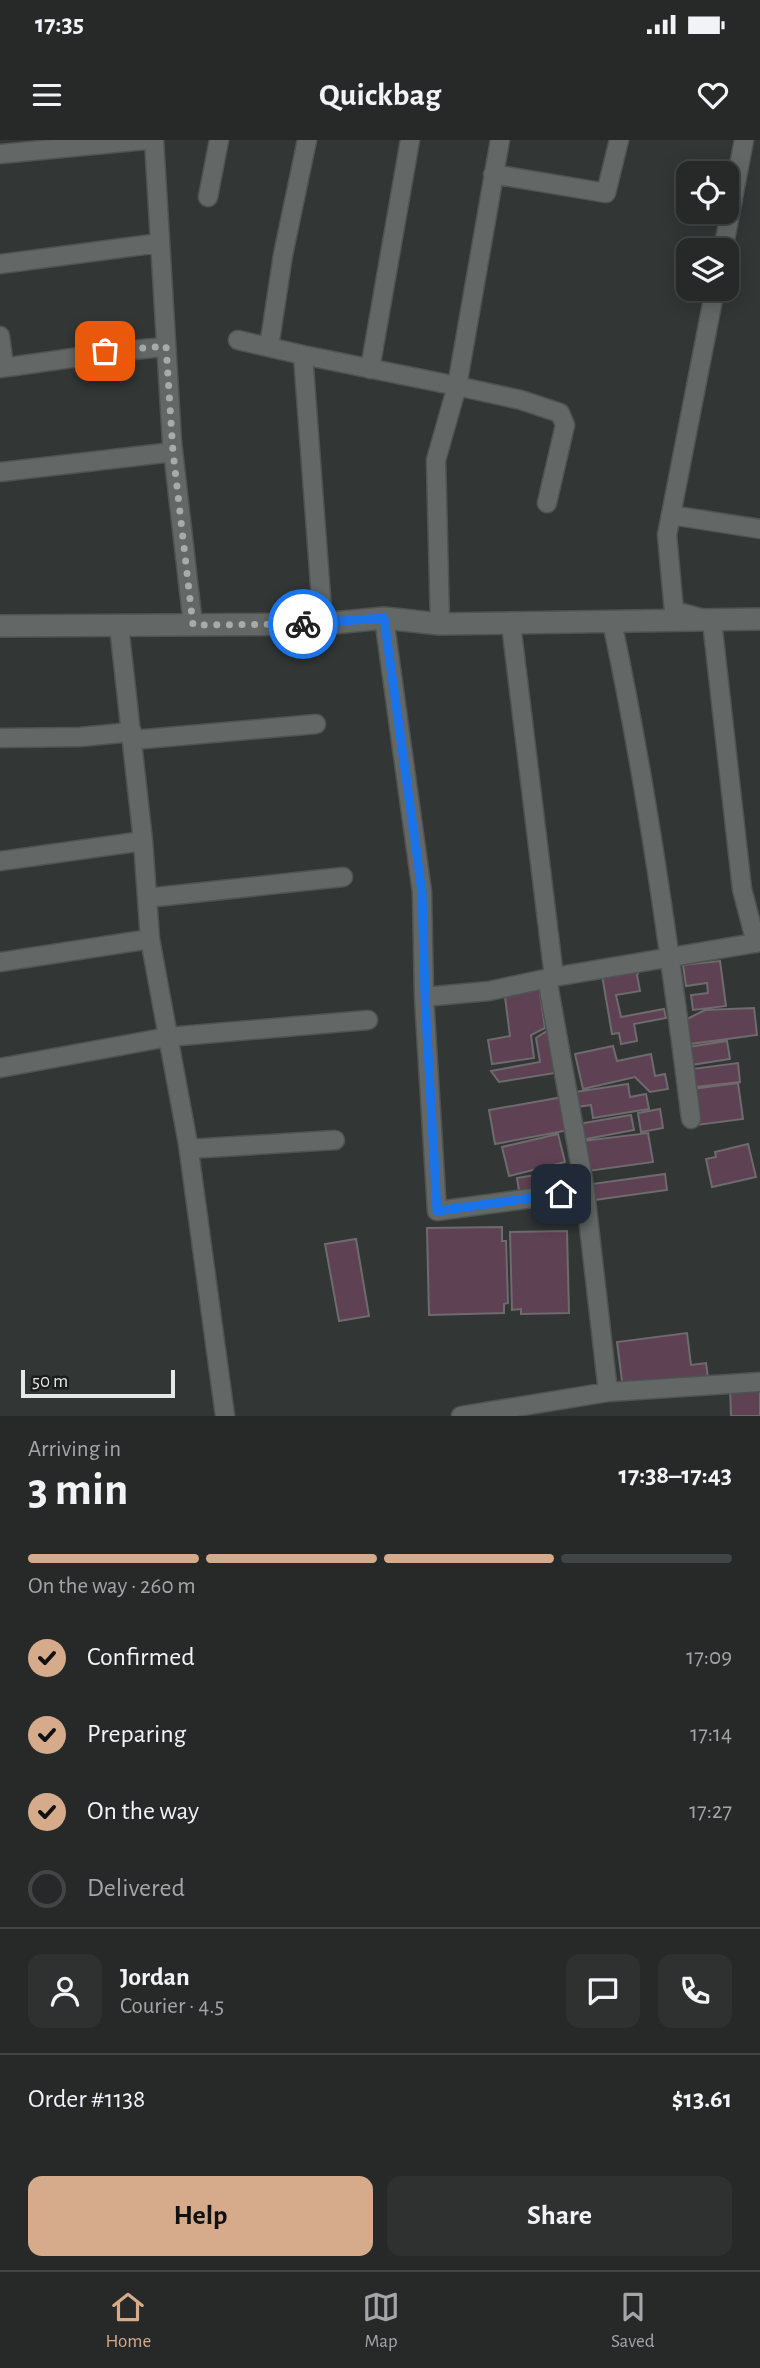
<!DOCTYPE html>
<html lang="en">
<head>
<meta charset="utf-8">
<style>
  body { margin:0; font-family:"Alegreya Sans",sans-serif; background:#2e3130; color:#f1f3f6; height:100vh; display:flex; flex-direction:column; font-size:26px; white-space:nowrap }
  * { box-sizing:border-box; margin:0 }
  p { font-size:23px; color:#a4a6a8 }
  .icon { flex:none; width:38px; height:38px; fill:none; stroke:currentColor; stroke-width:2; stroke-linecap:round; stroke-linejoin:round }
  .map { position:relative; height:1276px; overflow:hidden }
  .side { display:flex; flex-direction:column; background:#262928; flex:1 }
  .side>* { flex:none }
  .buttons { position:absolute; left:676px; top:21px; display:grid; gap:14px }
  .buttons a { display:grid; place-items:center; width:63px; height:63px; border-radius:14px; background:#262928; box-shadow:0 4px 18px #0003,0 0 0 2px #424545; font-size:35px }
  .scale { position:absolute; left:21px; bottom:18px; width:154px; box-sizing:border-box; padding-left:7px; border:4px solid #e6e9e8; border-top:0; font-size:19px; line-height:24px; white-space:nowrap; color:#e6e9e8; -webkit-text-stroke:5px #1c1e1d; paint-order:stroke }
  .pin { position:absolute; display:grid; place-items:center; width:60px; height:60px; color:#fff; margin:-30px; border-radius:14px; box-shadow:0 4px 10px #0006 }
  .courier { position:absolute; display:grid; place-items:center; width:70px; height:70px; margin:-35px; border:5px solid #1a73e8; border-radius:50%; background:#fff; color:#222; box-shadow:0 2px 9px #0007 }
  .summary em { font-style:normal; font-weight:700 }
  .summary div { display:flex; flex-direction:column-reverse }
  .summary { display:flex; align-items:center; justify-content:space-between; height:119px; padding:0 28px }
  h1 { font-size:46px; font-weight:700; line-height:52px }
  .bar { display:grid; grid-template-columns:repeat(4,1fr); gap:10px 7px; align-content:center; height:84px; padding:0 28px }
  .bar i { height:9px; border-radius:5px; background:#424545 }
  .bar .active { background:#d6ab8b }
  .bar p { grid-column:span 4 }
  .line { display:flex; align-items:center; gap:18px; padding:0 28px; border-top:2px solid #424545 }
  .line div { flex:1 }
  .round { display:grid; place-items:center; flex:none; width:74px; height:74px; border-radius:14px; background:#2e3130 }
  ol { padding:0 28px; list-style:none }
  li { display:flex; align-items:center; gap:21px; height:77px }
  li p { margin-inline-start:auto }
  li .icon { padding:7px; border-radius:50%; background:#d6ab8b; color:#111; stroke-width:4 }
  li:last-child { color:#a4a6a8 }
  li i { width:38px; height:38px; border:4px solid #424545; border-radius:50% }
  .cta { display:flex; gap:14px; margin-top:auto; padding:14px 28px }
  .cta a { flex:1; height:80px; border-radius:14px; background:#d6ab8b; color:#111; font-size:28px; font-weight:700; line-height:80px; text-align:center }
  .cta a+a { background:#2e3130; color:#f1f3f6 }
  .status { display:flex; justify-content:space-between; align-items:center; height:49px; padding:0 35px; background:#262928; direction:ltr }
  .status svg { height:19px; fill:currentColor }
  header { display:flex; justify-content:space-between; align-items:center; height:91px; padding:0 28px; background:#262928; font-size:32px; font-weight:700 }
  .tabs { display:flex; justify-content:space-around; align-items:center; height:98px; border-top:2px solid #424545; background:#262928; font-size:19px; color:#a4a6a8 }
  .tabs a { display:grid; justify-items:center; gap:4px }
  .tabs .active { color:#d6ab8b }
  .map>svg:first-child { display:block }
  .building { fill:#5e4152; stroke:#6f6a6d; stroke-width:2 }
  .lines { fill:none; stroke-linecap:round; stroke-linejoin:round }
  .street-casing { stroke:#4f5352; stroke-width:21 }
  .secondary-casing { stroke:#4f5352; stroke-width:24 }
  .street { stroke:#636867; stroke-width:18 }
  .secondary { stroke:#636867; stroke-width:21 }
  .done { stroke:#a7abaa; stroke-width:7; stroke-dasharray:0 12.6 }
  .route { stroke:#1a73e8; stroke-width:9 }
</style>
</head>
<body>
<div class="status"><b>17:35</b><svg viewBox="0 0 49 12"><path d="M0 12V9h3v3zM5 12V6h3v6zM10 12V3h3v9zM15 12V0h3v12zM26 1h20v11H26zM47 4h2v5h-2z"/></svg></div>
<header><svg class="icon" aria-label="menu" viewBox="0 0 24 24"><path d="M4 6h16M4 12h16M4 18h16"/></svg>Quickbag<svg class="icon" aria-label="heart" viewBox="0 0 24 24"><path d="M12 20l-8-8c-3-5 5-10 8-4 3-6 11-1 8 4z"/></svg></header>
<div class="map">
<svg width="760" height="1276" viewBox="0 0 760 1276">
  <rect width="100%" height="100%" fill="#323736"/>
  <!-- building -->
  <path class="building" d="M 720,821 L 726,866 L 693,870 L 691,855 L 708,853 L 707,843 L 686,846 L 683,825 Z
    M 641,829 L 637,835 L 640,851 L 616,855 L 621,877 L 664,869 L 666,878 L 634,884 L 637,901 L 621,904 L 619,893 L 612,894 L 602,835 Z
    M 539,846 L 545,888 L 531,895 L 534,918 L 492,924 L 488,900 L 510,896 L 505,857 Z
    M 754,868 L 757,895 L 690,904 L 687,879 L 705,870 Z
    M 547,891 L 555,933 L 499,942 L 491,931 L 540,922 L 536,898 Z
    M 727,901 L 730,919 L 691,925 L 688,907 Z
    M 613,906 L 617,921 L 651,914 L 655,936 L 665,934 L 668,949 L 650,952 L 635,937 L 583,949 L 575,914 Z
    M 738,923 L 740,942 L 695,947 L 692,929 Z
    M 738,943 L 743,979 L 697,985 L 692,949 Z
    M 628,944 L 630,957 L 646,954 L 649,969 L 593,978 L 591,965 L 577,967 L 575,952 Z
    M 563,957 L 569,990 L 495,1004 L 489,970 Z
    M 660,969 L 663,988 L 641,992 L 638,973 Z
    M 631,975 L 634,990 L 581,1000 L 578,984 Z
    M 648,993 L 653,1022 L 588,1031 L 583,1001 Z
    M 558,994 L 565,1022 L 509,1036 L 502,1007 Z
    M 748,1004 L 756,1037 L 712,1047 L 706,1019 L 716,1017 L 715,1012 Z
    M 571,1029 L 574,1048 L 520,1057 L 517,1038 Z
    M 665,1034 L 667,1050 L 594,1060 L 592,1044 Z
    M 502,1087 L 502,1101 L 506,1101 L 508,1163 L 504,1164 L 504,1173 L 429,1175 L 427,1088 Z
    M 567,1091 L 569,1173 L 521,1174 L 521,1169 L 512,1170 L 510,1092 Z
    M 356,1099 L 369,1176 L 339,1181 L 325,1104 Z
    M 687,1193 L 691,1225 L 706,1223 L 708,1238 L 623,1249 L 617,1202 Z
    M 730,1246 L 760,1247 L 760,1276 L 731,1276 Z"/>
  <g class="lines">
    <!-- street casing -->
    <g class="street-casing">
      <path id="street" d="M 154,0 L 172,302 L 193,485
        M 500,0 L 457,246 L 521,260 L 560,273 L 565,285 L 547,363
        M 0,14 L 146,0
        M 493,34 L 606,53 L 619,0
        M 208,57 L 219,0
        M 723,110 L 744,0
        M 0,124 L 160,103
        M 715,149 L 667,395 L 674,471 L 712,481 L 742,749 L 756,803
        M 0,196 L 4,227
        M 238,200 L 303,215
        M 269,207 L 283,115 L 307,0
        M 0,228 C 56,221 110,211 166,207
        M 370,229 L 410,0
        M 0,332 L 173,312
        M 671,375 L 760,389
        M 384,478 L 422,752 L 424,857 L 437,1071 L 585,1051
        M 612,482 C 647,647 670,812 691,979
        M 323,484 L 303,215 L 457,246 L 436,320 L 440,484
        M 511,484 L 554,837
        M 119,486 L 143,701 L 150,799 L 188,1004 L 225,1276
        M 0,598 L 80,597 L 132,592
        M 133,600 L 316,584
        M 0,721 L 143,701
        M 147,758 L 343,737
        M 0,822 L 150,799
        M 547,838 L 585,1051 L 608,1252
        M 424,857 L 489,851 L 554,837 L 760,802
        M 0,928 L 168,897 L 368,880
        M 189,1009 L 335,1000
        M 461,1276 L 608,1252 L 760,1242"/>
    </g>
    <!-- secondary casing -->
    <g class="secondary-casing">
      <path id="secondary" d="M 0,486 L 323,484 L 384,478 L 440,484 L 760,479"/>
    </g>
    <!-- street -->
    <use href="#street" class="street"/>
    <!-- secondary -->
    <use href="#secondary" class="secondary"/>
  </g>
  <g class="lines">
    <!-- done -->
    <path class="done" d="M 105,211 L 166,206 L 173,312 L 193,485 L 303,484"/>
    <!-- route -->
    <path class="route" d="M 303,484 L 384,478 L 422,752 L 425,858 L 437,1071 L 561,1054"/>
  </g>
</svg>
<div class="buttons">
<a><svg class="icon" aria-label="locate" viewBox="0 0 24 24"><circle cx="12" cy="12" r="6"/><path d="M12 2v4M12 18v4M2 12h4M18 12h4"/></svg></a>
<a><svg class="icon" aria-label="layers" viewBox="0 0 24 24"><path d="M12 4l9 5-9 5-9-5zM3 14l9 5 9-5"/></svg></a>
</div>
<div class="scale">50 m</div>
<div class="pin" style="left:105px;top:211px;background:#ea580c"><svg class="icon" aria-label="bag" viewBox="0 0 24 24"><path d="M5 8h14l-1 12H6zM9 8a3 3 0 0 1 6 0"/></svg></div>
<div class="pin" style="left:561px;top:1054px;background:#1f2937"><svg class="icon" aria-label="home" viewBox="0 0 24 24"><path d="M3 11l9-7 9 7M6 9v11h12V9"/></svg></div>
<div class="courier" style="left:303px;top:484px"><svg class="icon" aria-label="bike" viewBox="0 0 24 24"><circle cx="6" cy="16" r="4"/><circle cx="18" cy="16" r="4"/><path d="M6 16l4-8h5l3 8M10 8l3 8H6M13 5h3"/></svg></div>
</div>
<section class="side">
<div class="summary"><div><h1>3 min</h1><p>Arriving in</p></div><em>17:38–17:43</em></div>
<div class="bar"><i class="active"></i><i class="active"></i><i class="active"></i><i></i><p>On the way · 260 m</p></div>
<ol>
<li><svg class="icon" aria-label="check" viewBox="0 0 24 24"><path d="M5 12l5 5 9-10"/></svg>Confirmed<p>17:09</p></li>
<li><svg class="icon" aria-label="check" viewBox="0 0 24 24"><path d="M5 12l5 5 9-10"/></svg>Preparing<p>17:14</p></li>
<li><svg class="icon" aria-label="check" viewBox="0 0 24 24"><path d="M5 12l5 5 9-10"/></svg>On the way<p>17:27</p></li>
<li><i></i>Delivered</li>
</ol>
<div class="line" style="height:126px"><a class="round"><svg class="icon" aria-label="person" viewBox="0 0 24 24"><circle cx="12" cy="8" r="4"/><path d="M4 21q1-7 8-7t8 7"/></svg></a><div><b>Jordan</b><p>Courier · 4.5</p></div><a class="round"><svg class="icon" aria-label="chat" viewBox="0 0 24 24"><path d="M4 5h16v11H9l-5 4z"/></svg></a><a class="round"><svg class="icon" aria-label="phone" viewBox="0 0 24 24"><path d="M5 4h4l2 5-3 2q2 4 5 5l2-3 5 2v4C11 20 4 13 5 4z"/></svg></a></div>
<div class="line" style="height:91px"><div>Order #1138</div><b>$13.61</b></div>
<div class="cta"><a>Help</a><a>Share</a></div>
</section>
<nav class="tabs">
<a class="active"><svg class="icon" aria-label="home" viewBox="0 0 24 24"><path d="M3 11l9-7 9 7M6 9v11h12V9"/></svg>Home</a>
<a><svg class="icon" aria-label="map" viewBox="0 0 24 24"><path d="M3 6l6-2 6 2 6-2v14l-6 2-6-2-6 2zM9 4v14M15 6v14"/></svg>Map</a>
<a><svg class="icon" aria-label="saved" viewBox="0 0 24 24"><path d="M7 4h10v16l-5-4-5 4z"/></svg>Saved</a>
</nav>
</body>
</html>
